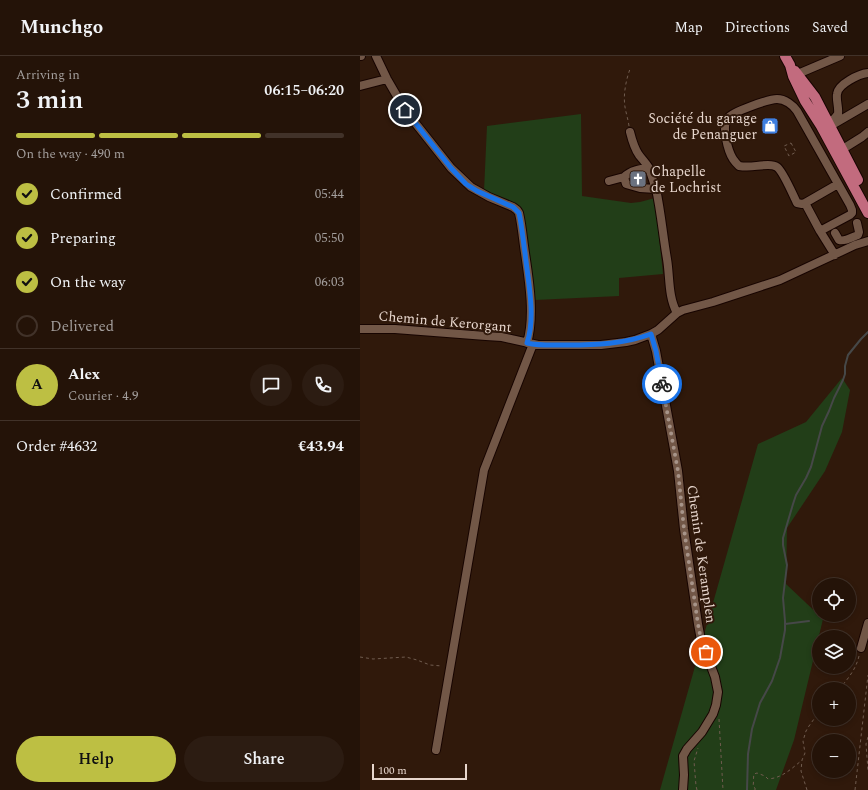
<!DOCTYPE html>
<html lang="en">
<head>
<meta charset="utf-8">
<style>
  body { margin:0; font-family:Spectral,serif; background:#2c1c12; color:#f1f3f6; height:100vh; display:flex; flex-direction:column; font-size:15px; white-space:nowrap }
  * { box-sizing:border-box; margin:0 }
  p { font-size:13px; color:#a39e9c }
  .icon { flex:none; width:22px; height:22px; fill:none; stroke:currentColor; stroke-width:2; stroke-linecap:round; stroke-linejoin:round }
  .map { position:relative; flex:1; overflow:hidden }
  .sheet { display:flex; flex-direction:column; background:#241308; width:360px }
  .sheet>* { flex:none }
  .controls { position:absolute; left:452px; top:522px; display:grid; gap:8px }
  .controls a { display:grid; place-items:center; width:44px; height:44px; border-radius:50%; background:#241308; box-shadow:0 2px 6px #0003,0 0 0 1px #413229; font-size:20px }
  .scale { position:absolute; left:12px; bottom:10px; width:95px; box-sizing:border-box; padding-left:4px; border:2px solid #e7d6cd; border-top:0; font-size:11px; line-height:14px; white-space:nowrap; color:#e7d6cd; -webkit-text-stroke:3px #30190b; paint-order:stroke }
  .pin { position:absolute; display:grid; place-items:center; width:34px; height:34px; color:#fff; margin:-17px; border:2px solid #fff; border-radius:50%; box-shadow:0 1px 4px #0007 }
  .courier { position:absolute; display:grid; place-items:center; width:40px; height:40px; margin:-20px; border:3px solid #1a73e8; border-radius:50%; background:#fff; color:#222; box-shadow:0 1px 5px #0007 }
  .summary em { font-style:normal; font-weight:600 }
  .summary div { display:flex; flex-direction:column-reverse }
  .summary { display:flex; align-items:center; justify-content:space-between; height:68px; padding:0 16px }
  h1 { font-size:26px; font-weight:600; line-height:30px }
  .bar { display:grid; grid-template-columns:repeat(4,1fr); gap:6px 4px; align-content:center; height:48px; padding:0 16px }
  .bar i { height:5px; border-radius:3px; background:#413229 }
  .bar .selected { background:#bdbf43 }
  .bar p { grid-column:span 4 }
  .line { display:flex; align-items:center; gap:10px; padding:0 16px; border-top:1px solid #413229 }
  .line div { flex:1 }
  .round { display:grid; place-items:center; flex:none; width:42px; height:42px; border-radius:21px; background:#2c1c12 }
  ol { padding:0 16px; list-style:none }
  li { display:flex; align-items:center; gap:12px; height:44px }
  li p { margin-inline-start:auto }
  li .icon { padding:4px; border-radius:50%; background:#bdbf43; color:#111; stroke-width:4 }
  li:last-child { color:#a39e9c }
  li i { width:22px; height:22px; border:2px solid #413229; border-radius:50% }
  .cta { display:flex; gap:8px; margin-top:auto; padding:8px 16px }
  .cta a { flex:1; height:46px; border-radius:24px; background:#bdbf43; color:#111; font-size:16px; font-weight:600; line-height:46px; text-align:center }
  .cta a+a { background:#2c1c12; color:#f1f3f6 }
  header { display:flex; align-items:center; gap:24px; box-sizing:border-box; height:56px; padding:0 20px; background:#241308; border-bottom:1px solid #413229 }
  header strong { font-size:19px }
  nav { display:flex; gap:22px; margin-inline-start:auto; font-size:14px }
  main { display:flex; flex:1; min-height:0 }
  .map>svg:first-child { display:block }
  .green { fill:#223e18 }
  .lines { fill:none; stroke-linecap:round; stroke-linejoin:round }
  .stream { stroke:#464848; stroke-width:2 }
  .minor-casing { stroke:#170400; stroke-width:10 }
  .major-casing { stroke:#170400; stroke-width:12 }
  .path { stroke:#705c4f; stroke-width:1; stroke-dasharray:3 3; stroke-linecap:butt }
  .minor { stroke:#725747; stroke-width:8 }
  .major { stroke:#c26b7e; stroke-width:10 }
  .done { stroke:#a79489; stroke-width:4; stroke-dasharray:0 7.2 }
  .route { stroke:#1a73e8; stroke-width:5 }
  .labels { text-anchor:middle; stroke-width:4; stroke-linejoin:round; paint-order:stroke }
  .poi-label { font-size:14px; fill:#e7d6cd; stroke:#30190b; text-anchor:end }
  .street-label { font-size:14px; fill:#e7d6cd; stroke:#30190b }
</style>
</head>
<body>
<header>
<strong>Munchgo</strong>
<nav><a>Map</a><a>Directions</a><a>Saved</a></nav>
</header>
<main>
<section class="sheet">
<div class="summary"><div><h1>3 min</h1><p>Arriving in</p></div><em>06:15–06:20</em></div>
<div class="bar"><i class="selected"></i><i class="selected"></i><i class="selected"></i><i></i><p>On the way · 490 m</p></div>
<ol>
<li><svg class="icon" aria-label="check" viewBox="0 0 24 24"><path d="M5 12l5 5 9-10"/></svg>Confirmed<p>05:44</p></li>
<li><svg class="icon" aria-label="check" viewBox="0 0 24 24"><path d="M5 12l5 5 9-10"/></svg>Preparing<p>05:50</p></li>
<li><svg class="icon" aria-label="check" viewBox="0 0 24 24"><path d="M5 12l5 5 9-10"/></svg>On the way<p>06:03</p></li>
<li><i></i>Delivered</li>
</ol>
<div class="line" style="height:72px"><b class="round" style="background:#bdbf43;color:#111">A</b><div><b>Alex</b><p>Courier · 4.9</p></div><a class="round"><svg class="icon" aria-label="chat" viewBox="0 0 24 24"><path d="M4 5h16v11H9l-5 4z"/></svg></a><a class="round"><svg class="icon" aria-label="phone" viewBox="0 0 24 24"><path d="M5 4h4l2 5-3 2q2 4 5 5l2-3 5 2v4C11 20 4 13 5 4z"/></svg></a></div>
<div class="line" style="height:52px"><div>Order #4632</div><b>€43.94</b></div>
<div class="cta"><a>Help</a><a>Share</a></div>
</section>
<div class="map">
<svg width="508" height="734" viewBox="0 0 508 734">
  <rect width="100%" height="100%" fill="#30190b"/>
  <!-- green -->
  <path class="green" d="M 221,58 L 222,140 L 271,147 L 280,146 L 295,142 L 303,218 L 259,222 L 259,240 L 175,244 L 162,152 L 124,135 L 127,70 Z
    M 482,322 L 490,334 L 482,376 L 465,415 L 427,472 L 426,528 L 463,563 L 434,684 L 416,734 L 300,734 L 398,388 L 446,366 Z"/>
  <g class="lines">
    <!-- stream -->
    <path class="stream" d="M 425,568 L 449,565
      M 387,734 L 388,698 L 392,673 L 400,647 L 412,625 L 420,602 L 425,574 L 425,565 L 423,542 L 427,509 L 423,489 L 423,482 L 433,448 L 436,439 L 446,422 L 451,411 L 462,370 L 469,355 L 474,342 L 483,324 L 485,318 L 485,310 L 488,299 L 501,283 L 508,276"/>
    <!-- minor casing -->
    <g class="minor-casing">
      <path id="minor" d="M 0,0 L 1,0
        M 16,0 L 27,23 L 45,54 L 91,112 L 111,131 L 129,141 L 153,151 L 157,154 L 159,157 C 162,170 163,184 165,197 C 169,224 175,260 167,287
        M 433,20 L 480,0
        M 0,30 L 27,23
        M 463,69 L 474,63 L 478,58 C 479,51 476,45 477,38 C 478,28 499,18 508,17
        M 472,69 L 508,48
        M 270,76 C 272,84 274,92 279,99 C 282,103 286,107 289,112
        M 478,96 L 502,81 L 508,76
        M 249,125 L 264,121
        M 296,133 L 289,112 C 280,113 271,114 264,121 L 266,128 L 280,132 L 296,133 C 301,156 303,180 307,203 C 310,221 308,241 317,257
        M 445,147 L 460,175 L 475,199
        M 460,175 L 490,159 L 492,157 L 492,154 L 490,149 L 437,55 C 433,49 425,43 417,43 C 409,43 372,56 368,62 C 361,70 368,95 373,103 C 375,106 377,108 379,110 C 391,112 397,109 408,109 C 410,109 414,109 417,111 C 423,115 433,139 437,147 L 442,148 L 445,147 L 478,128
        M 475,177 L 479,184 C 485,186 492,181 498,179 L 499,176 L 497,167
        M 0,273 L 35,273 L 126,280 L 142,281 L 178,289 L 241,289 L 266,286 L 275,284 L 291,278 L 298,274 L 317,257 L 323,254 L 353,246 L 420,224 L 495,189 L 508,185
        M 291,278 L 296,295 L 314,393 L 318,415 L 324,473 L 338,568 L 341,584 L 355,621 L 358,636 L 356,649 L 353,658 L 342,676 L 327,693 L 323,700 L 324,719 L 323,734
        M 501,592 L 508,567
        M 76,694 L 124,414 L 173,288"/>
    </g>
    <!-- major casing -->
    <g class="major-casing">
      <path id="major" d="M 425,0 L 430,9 L 433,20 L 445,45 L 461,70 L 508,157
        M 435,15 L 455,41 L 498,124"/>
    </g>
    <!-- path -->
    <path class="path" d="M 269,70 C 268,63 266,57 265,51 C 263,39 266,24 270,13
      M 431,87 L 436,96 L 429,100 L 424,90 Z
      M 0,601 L 13,603 L 46,601 L 57,604 L 70,609 L 82,610
      M 479,633 C 488,623 496,613 499,600
      M 359,663 L 363,734
      M 508,681 L 506,688 L 508,715
      M 337,734 L 336,730 L 334,705 L 338,692
      M 395,734 L 395,732 L 393,730 C 394,726 393,722 394,718 L 397,717 L 405,720 L 408,723 C 422,722 431,713 441,705
      M 447,734 L 441,715 L 442,704 L 445,697 L 443,685 L 446,675 L 449,670 L 459,656
      M 495,734 L 508,619"/>
    <!-- minor -->
    <use href="#minor" class="minor"/>
    <!-- major -->
    <use href="#major" class="major"/>
  </g>
  <g class="lines">
    <!-- done -->
    <path class="done" d="M 302,328 L 318,415 L 324,473 L 338,568 L 341,584 L 346,596"/>
    <!-- route -->
    <path class="route" d="M 45,54 L 91,112 L 106,128 L 117,135 L 153,151 L 159,157 C 162,170 163,184 165,197 C 168,224 176,261 167,287 C 180,290 194,289 207,289 C 236,289 264,288 291,278 L 296,295 L 302,328"/>
  </g>
  <!-- icons -->
  <defs>
    <g id="shop-square" transform="scale(0.9)"><rect x="-9" y="-9" width="18" height="18" rx="4" fill="#3f7fe0" stroke="#30190b"/><path d="M-5-2.5h2.3a2.7 3.5 0 0 1 5.4 0H5L5.5 6h-11ZM-1.5-2.5h3a1.5 2.3 0 0 0-3 0Z" fill="#fff"/></g>
    <g id="church-square" transform="scale(0.9)"><rect x="-9" y="-9" width="18" height="18" rx="4" fill="#6b7280" stroke="#30190b"/><path d="M-1.2-6h2.4v3.5h3.3v2.4h-3.3V6h-2.4V-.1h-3.3v-2.4h3.3Z" fill="#fff"/></g>
  </defs>
  <g fill-rule="evenodd">
    <use href="#shop-square" x="410" y="70"/>
    <use href="#church-square" x="278" y="123"/>
  </g>
  <g class="labels">
    <!-- poi labels -->
    <g class="poi-label">
      <text x="397" y="67">Société du garage<tspan x="397" dy="16">de Penanguer</tspan></text>
      <text x="291" y="120" text-anchor="start">Chapelle<tspan x="291" dy="16">de Lochrist</tspan></text>
    </g>
    <!-- street labels -->
    <g class="street-label">
      <text transform="translate(85 265) rotate(5)" y="5">Chemin de Kerorgant</text>
      <text transform="translate(342 498) rotate(82)" y="5">Chemin de Keramplen</text>
    </g>
  </g>
</svg>
<div class="controls">
<a><svg class="icon" aria-label="locate" viewBox="0 0 24 24"><circle cx="12" cy="12" r="6"/><path d="M12 2v4M12 18v4M2 12h4M18 12h4"/></svg></a>
<a><svg class="icon" aria-label="layers" viewBox="0 0 24 24"><path d="M12 4l9 5-9 5-9-5zM3 14l9 5 9-5"/></svg></a>
<a>+</a>
<a>−</a>
</div>
<div class="scale">100 m</div>
<div class="pin" style="left:346px;top:596px;background:#ea580c"><svg class="icon" aria-label="bag" viewBox="0 0 24 24"><path d="M5 8h14l-1 12H6zM9 8a3 3 0 0 1 6 0"/></svg></div>
<div class="pin" style="left:45px;top:54px;background:#1f2937"><svg class="icon" aria-label="home" viewBox="0 0 24 24"><path d="M3 11l9-7 9 7M6 9v11h12V9"/></svg></div>
<div class="courier" style="left:302px;top:328px"><svg class="icon" aria-label="bike" viewBox="0 0 24 24"><circle cx="6" cy="16" r="4"/><circle cx="18" cy="16" r="4"/><path d="M6 16l4-8h5l3 8M10 8l3 8H6M13 5h3"/></svg></div>
</div>
</main>
</body>
</html>
